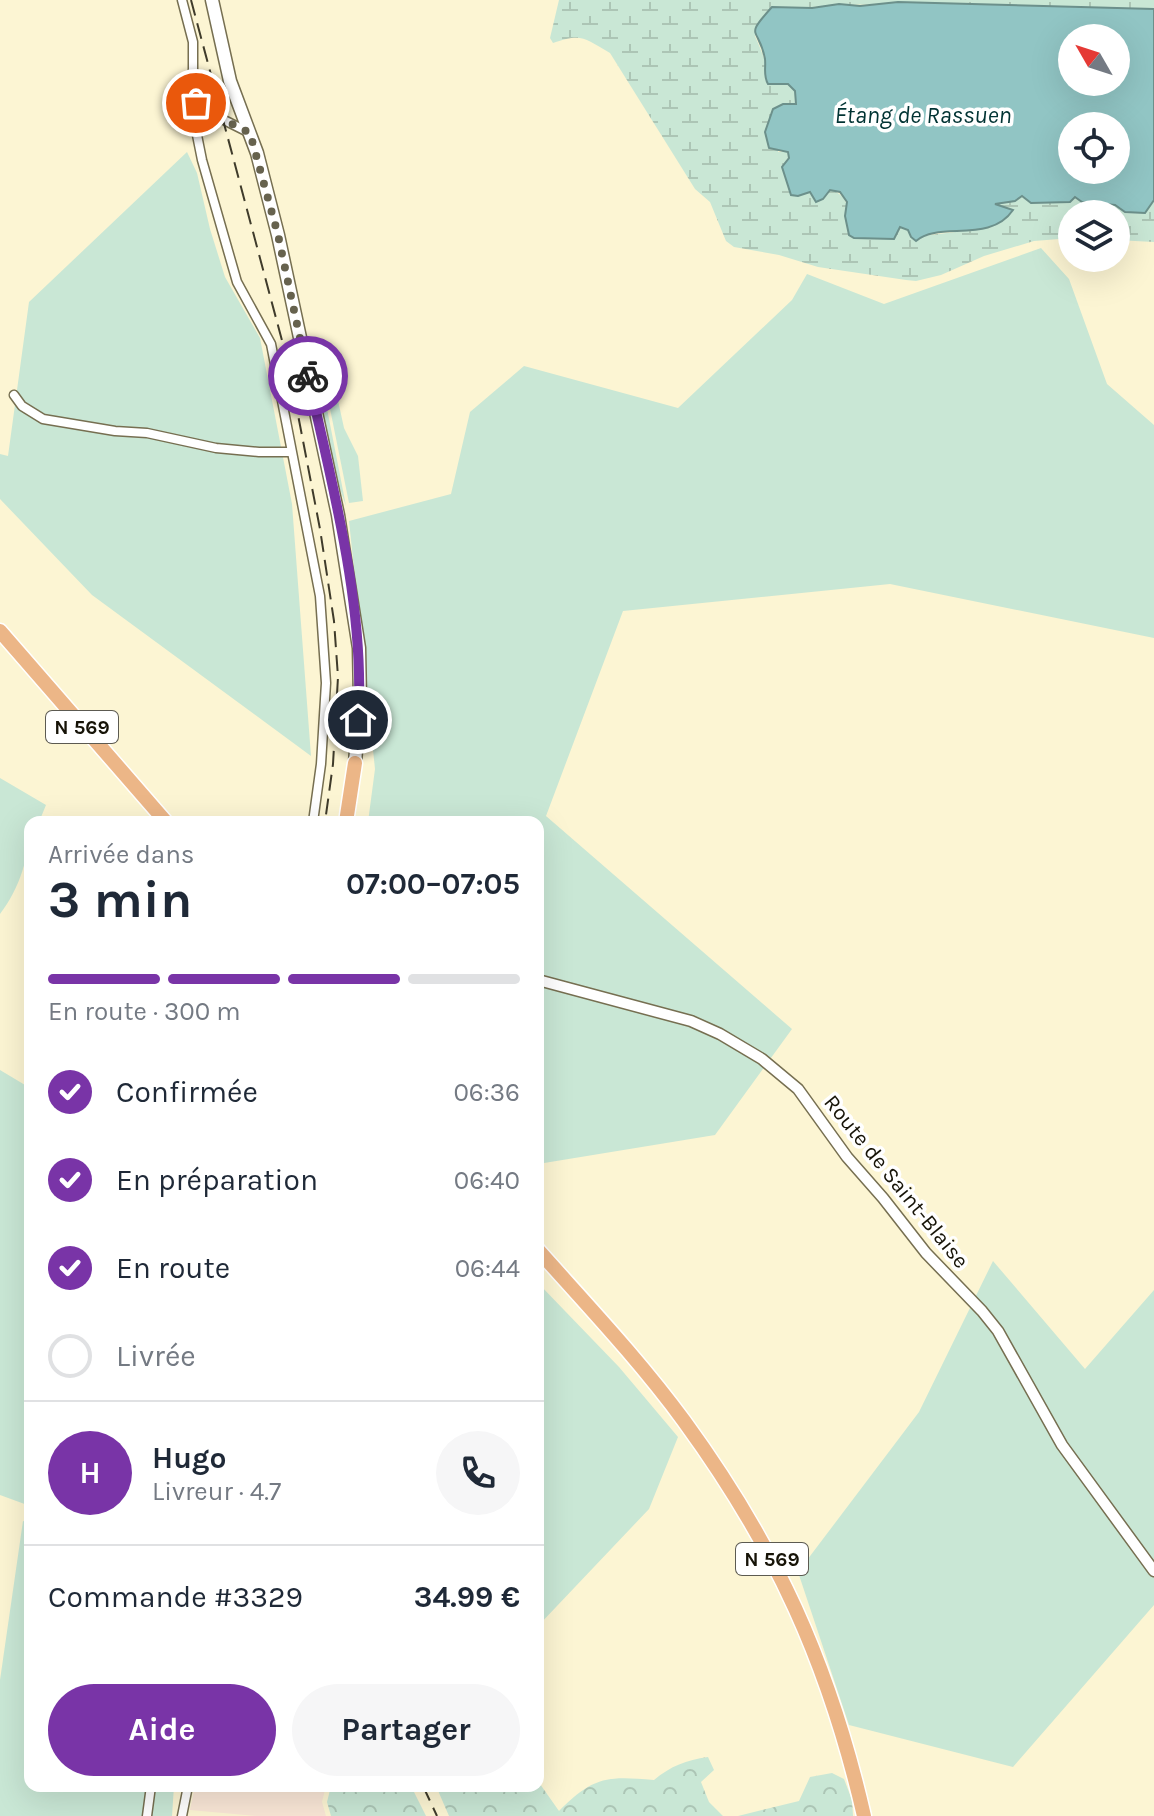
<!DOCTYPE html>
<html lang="fr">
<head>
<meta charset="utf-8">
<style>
  body { margin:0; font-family:Karla,sans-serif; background:#f6f6f7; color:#1f2937; height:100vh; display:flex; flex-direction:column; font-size:30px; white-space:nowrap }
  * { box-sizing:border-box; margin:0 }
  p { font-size:26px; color:#747a83 }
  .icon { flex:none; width:44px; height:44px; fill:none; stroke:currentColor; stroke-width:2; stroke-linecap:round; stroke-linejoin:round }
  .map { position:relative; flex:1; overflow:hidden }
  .sheet { position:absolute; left:24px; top:816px; width:520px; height:976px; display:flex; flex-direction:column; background:#fff; border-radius:16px; box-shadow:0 8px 32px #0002 }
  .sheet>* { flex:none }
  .needle { width:52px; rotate:309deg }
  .buttons { position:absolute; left:1058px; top:24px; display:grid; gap:16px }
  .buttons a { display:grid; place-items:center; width:72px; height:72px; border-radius:50%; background:#fff; box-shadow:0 8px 32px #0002; font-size:40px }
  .pin { position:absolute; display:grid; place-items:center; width:68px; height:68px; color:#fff; margin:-34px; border:4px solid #fff; border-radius:50%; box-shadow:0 2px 8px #0007 }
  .courier { position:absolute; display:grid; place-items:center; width:80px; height:80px; margin:-40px; border:6px solid #7934a7; border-radius:50%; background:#fff; color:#222; box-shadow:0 2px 10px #0007 }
  .overview em { font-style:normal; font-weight:700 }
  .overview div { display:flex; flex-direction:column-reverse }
  .overview { display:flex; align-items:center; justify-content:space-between; height:136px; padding:0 24px }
  h1 { font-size:52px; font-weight:700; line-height:60px }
  .bar { display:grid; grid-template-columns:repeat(4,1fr); gap:12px 8px; align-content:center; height:96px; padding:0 24px }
  .bar i { height:10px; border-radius:6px; background:#e0e1e3 }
  .bar .on { background:#7934a7 }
  .bar p { grid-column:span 4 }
  .line { display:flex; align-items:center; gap:20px; padding:0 24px; border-top:2px solid #e0e1e3 }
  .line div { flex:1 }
  .round { display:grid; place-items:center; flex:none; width:84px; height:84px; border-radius:42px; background:#f6f6f7 }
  ol { padding:0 24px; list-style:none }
  li { display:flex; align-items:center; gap:24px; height:88px }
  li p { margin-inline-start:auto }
  li .icon { padding:8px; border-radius:50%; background:#7934a7; color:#fff; stroke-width:4 }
  li:last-child { color:#747a83 }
  li i { width:44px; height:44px; border:4px solid #e0e1e3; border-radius:50% }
  .primary-button { display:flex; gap:16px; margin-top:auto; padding:16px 24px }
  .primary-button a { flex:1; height:92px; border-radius:48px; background:#7934a7; color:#fff; font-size:32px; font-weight:700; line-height:92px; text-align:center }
  .primary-button a+a { background:#f6f6f7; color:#1f2937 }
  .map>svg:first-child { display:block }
  .industrial { fill:#f9e6d6 }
  .grass { fill:#c9e7d5 }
  .forest { fill:url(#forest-crowns) }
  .wetland { fill:url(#wetland-marsh) }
  .water { fill:#91c5c4; stroke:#6c908b; stroke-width:2; fill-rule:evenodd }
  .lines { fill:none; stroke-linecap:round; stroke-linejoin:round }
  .minor-casing { stroke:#766f51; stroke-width:11 }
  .tertiary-casing { stroke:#766f51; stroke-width:13 }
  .secondary-casing { stroke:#766f51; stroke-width:15 }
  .primary-casing { stroke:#fff; stroke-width:17 }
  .minor { stroke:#fff; stroke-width:8 }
  .tertiary { stroke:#fff; stroke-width:10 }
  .secondary { stroke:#fff; stroke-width:12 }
  .primary { stroke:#ecb687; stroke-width:14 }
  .rail { stroke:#3f3b2b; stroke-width:2; stroke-dasharray:16 8; stroke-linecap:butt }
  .done { stroke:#66624e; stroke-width:8; stroke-dasharray:0 14.4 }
  .route { stroke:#7934a7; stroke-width:10 }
  .labels { text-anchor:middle; stroke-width:7; stroke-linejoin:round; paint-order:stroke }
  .shield { fill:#fff; stroke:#5c5a51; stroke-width:2 }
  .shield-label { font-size:20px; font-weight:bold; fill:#161307 }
  .street-label { font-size:22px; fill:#161307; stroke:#fff }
  .water-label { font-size:24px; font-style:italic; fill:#033; stroke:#fff }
</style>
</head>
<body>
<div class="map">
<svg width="1154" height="1816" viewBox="0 0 1154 1816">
  <defs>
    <pattern id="forest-crowns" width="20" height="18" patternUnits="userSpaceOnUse" patternTransform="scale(2)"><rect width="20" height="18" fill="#c9e7d5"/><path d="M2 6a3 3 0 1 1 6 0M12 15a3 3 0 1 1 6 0" fill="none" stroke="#acc5b5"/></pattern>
    <pattern id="wetland-marsh" width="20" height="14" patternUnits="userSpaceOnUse" patternTransform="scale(2)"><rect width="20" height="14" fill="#c9e7d5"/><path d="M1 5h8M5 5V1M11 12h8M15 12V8" fill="none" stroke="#acc5b5"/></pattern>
  </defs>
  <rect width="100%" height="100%" fill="#fcf5d3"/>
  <!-- industrial -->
  <path class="industrial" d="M 195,1786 L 326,1786 L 322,1802 L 326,1816 L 257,1816 L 190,1810 Z"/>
  <!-- grass -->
  <path class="grass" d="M 187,152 L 197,173 L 210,229 L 225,277 L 260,338 L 292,504 L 311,756 L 92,595 L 0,499 L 0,454 L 8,456 L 29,302 Z
    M 1041,248 L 1069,279 L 1107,384 L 1154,425 L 1154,638 L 890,584 L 623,611 L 546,816 L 792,1029 L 715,1135 L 538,1164 L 538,822 L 368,822 L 375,769 L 349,521 L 451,494 L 470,412 L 524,366 L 678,408 L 792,300 L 807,274 L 884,304 Z
    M 329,359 L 344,428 L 358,456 L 363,501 L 349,503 L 321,364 Z
    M 322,383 L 346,506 C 333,468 315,423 322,383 Z
    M 0,778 L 46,805 L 39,822 L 30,822 C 30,855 20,888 0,914 Z
    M 0,1070 L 30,1088 L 30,1506 L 0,1495 Z
    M 993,1261 L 1085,1369 L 1154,1290 L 1154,1605 L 1013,1767 L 849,1725 L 798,1572 L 919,1412 Z
    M 538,1283 L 619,1367 L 678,1437 L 649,1509 L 538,1626 Z
    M 23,1521 L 30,1523 L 30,1786 L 174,1786 L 172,1816 L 0,1816 L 0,1680 Z"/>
  <!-- forest -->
  <path class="forest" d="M 708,1757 L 714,1770 L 701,1782 L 709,1802 L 723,1816 L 449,1816 L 436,1786 L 538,1786 L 538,1774 L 540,1784 L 559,1811 C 594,1776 607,1776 654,1780 C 671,1766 686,1760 708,1757 Z
    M 832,1773 L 844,1779 L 852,1800 L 853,1816 L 738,1816 L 799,1801 L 810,1777 Z
    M 331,1786 L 411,1786 L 426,1816 L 331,1816 L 327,1802 Z"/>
  <!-- wetland -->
  <path class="wetland" d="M 559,0 L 1154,0 L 1154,9 L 1135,10 L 898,2 C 881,5 865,4 848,5 C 822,5 798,10 772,7 L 755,36 C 763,53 766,68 777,83 L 788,84 L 795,90 L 797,105 L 778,152 L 788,152 L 789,158 L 782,167 L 791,195 L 798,196 L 810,192 L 813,196 L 823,199 L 830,190 C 852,195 848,216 849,235 C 864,242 884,239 898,232 L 900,226 L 921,236 L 990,228 L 1009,208 L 997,207 L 994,204 L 1022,196 C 1036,206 1059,203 1075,197 L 1082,202 L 1115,205 L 1125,212 L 1145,213 L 1154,200 L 1154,242 L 1116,240 L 1116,214 L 1072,214 L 1072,238 L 1034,241 L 984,256 L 941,275 L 916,281 L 906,280 L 818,267 L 779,255 L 734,247 L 726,241 L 710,202 L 695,189 L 610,53 C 584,38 582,33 553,43 L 550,38 Z"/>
  <!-- water -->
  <path class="water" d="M 898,2 L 1154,9 L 1154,200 L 1145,213 L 1125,212 L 1115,205 L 1082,202 L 1075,197 L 1070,202 L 1031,203 L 1022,196 L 1015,201 L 995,204 L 1013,210 C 990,244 939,221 916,241 L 911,237 L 908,230 L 900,227 L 894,239 L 854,238 L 849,235 L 845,216 L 847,202 L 840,192 L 830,190 L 823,199 L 816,202 L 810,192 L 798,196 L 791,195 L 782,167 L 789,158 L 788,152 L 769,148 L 765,132 L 773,109 L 783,104 L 796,104 L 795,91 L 788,84 L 768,84 C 763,75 766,69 765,59 C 759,26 743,39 772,7 L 812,8 L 839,4 L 860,6 ZM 1072,38 L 1116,38 L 1116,82 L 1072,82 ZM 1072,126 L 1116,126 L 1116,170 L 1072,170 Z"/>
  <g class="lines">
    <!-- minor casing -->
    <g class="minor-casing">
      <path id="minor" d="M 182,0 L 193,42 L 193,89 L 198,107 L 197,135 L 202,160 L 237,282 L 271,344 L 320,596 L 326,683 L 321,764 L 313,822
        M 198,107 L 250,133
        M 300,337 C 317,351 325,379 314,400
        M 14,395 L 22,406 L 43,419 L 115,431 L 147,433 L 216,448 L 259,452 L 292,452
        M 147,1816 L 151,1786
        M 182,1816 L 188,1786"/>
    </g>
    <!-- tertiary casing -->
    <g class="tertiary-casing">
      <path id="tertiary" d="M 538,980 L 691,1021 L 720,1034 L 762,1059 L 798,1089 L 847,1157 L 883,1198 L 926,1253 L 982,1311 L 998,1331 L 1062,1445 L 1154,1571"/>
    </g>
    <!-- secondary casing -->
    <g class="secondary-casing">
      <path id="secondary" d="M 212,0 L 230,81 L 257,153 L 278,235 L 338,515 L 359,648 L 360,699 L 355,763"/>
    </g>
    <!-- primary casing -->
    <g class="primary-casing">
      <path id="primary" d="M 0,631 L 166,822
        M 346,822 L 355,763
        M 538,1250 C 588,1306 640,1361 684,1421 C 776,1547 829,1664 864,1816"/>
    </g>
    <!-- minor -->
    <use href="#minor" class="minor"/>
    <!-- tertiary -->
    <use href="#tertiary" class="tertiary"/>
    <!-- secondary -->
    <use href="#secondary" class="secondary"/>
    <!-- primary -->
    <use href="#primary" class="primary"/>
    <!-- rail -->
    <path class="rail" d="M 191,0 L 288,363 L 320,529 L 334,621 L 338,677 L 333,764 L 325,822
      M 423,1786 L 437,1816"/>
  </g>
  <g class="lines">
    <!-- done -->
    <path class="done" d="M 196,103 L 198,107 L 250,133 L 278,235 L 308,376"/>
    <!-- route -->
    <path class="route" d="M 308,376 C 332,484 366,610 358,720"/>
  </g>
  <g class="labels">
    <!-- shield labels -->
    <g class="shield">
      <rect x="46" y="711" width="72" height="32" rx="6"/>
      <rect x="736" y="1543" width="72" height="32" rx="6"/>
    </g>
    <g class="shield-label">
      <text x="82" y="734">N 569</text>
      <text x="772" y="1566">N 569</text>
    </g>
    <!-- street labels -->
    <g class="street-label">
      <text transform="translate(897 1181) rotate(51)" y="8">Route de Saint-Blaise</text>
    </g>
    <!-- water labels -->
    <g class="water-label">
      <text x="923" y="123">Étang de Rassuen</text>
    </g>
  </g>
</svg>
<div class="buttons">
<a><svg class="needle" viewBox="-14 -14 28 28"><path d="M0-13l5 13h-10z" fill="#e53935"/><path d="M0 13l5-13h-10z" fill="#747a83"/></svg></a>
<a><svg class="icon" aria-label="locate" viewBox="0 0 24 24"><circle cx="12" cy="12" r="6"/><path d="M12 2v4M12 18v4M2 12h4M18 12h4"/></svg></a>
<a><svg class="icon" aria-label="layers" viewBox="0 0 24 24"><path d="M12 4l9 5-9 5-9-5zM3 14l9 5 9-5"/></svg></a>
</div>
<div class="pin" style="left:196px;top:103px;background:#ea580c"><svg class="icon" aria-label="bag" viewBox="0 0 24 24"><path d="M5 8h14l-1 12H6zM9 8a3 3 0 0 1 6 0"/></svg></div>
<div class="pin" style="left:358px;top:720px;background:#1f2937"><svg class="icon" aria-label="home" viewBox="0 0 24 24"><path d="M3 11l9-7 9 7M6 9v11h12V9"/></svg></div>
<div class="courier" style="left:308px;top:376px"><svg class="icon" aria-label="bike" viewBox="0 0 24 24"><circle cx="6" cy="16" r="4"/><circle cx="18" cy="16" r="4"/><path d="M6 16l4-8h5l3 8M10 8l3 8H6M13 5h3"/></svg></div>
<section class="sheet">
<div class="overview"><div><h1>3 min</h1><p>Arrivée dans</p></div><em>07:00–07:05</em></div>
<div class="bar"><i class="on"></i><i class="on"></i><i class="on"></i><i></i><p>En route · 300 m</p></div>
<ol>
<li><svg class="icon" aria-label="check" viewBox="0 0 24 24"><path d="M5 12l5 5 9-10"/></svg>Confirmée<p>06:36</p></li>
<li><svg class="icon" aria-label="check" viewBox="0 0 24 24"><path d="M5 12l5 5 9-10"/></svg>En préparation<p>06:40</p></li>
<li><svg class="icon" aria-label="check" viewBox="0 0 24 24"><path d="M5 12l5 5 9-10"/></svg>En route<p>06:44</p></li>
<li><i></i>Livrée</li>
</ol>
<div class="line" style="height:144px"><b class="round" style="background:#7934a7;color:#fff">H</b><div><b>Hugo</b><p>Livreur · 4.7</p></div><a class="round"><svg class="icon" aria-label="phone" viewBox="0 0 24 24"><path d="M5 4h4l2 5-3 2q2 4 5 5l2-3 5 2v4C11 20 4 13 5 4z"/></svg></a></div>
<div class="line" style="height:104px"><div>Commande #3329</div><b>34.99 €</b></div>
<div class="primary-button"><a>Aide</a><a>Partager</a></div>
</section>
</div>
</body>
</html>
